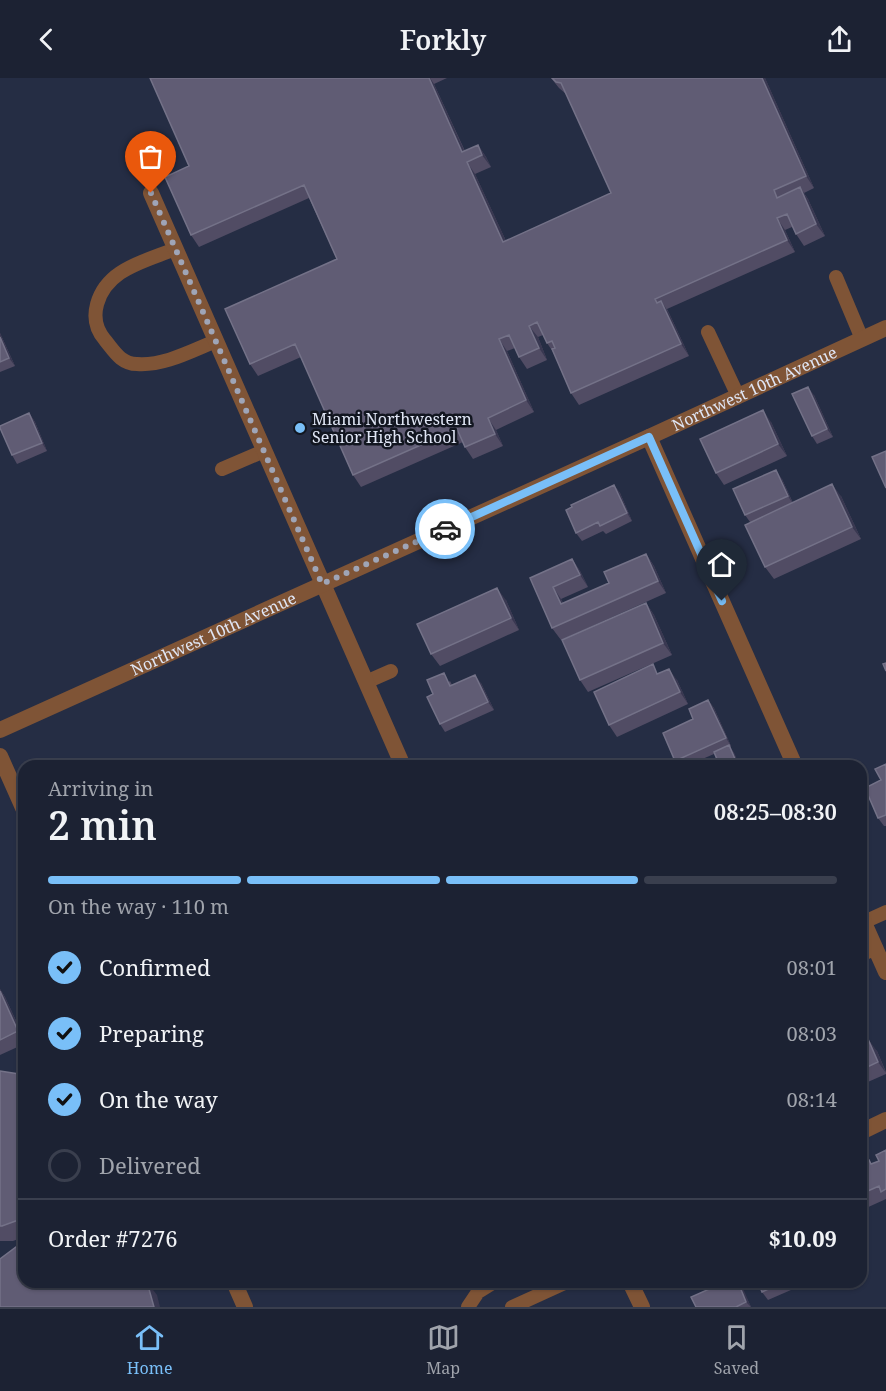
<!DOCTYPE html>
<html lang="en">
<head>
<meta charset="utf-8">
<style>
  body { margin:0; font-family:"Noto Serif",serif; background:#252a3b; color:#f1f3f6; height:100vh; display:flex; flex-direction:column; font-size:22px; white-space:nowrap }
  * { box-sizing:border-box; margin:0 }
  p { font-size:20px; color:#a0a4ac }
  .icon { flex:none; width:33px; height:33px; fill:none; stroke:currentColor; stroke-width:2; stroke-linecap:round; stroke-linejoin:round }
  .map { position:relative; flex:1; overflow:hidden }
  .panel { position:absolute; left:18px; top:682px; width:849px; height:528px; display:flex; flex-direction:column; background:#1c2233; border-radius:18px; box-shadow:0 2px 4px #0004,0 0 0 2px #3a3f4e }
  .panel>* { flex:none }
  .pin { position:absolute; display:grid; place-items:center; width:51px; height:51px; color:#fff; margin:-62px -26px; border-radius:50% 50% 50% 0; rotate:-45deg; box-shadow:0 0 6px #0007 }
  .pin .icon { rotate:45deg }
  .courier { position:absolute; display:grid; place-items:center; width:60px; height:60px; margin:-30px; border:4px solid #79bff8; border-radius:50%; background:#fff; color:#222; box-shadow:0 2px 8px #0007 }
  .head em { font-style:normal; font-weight:600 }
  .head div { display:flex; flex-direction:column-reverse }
  .head { display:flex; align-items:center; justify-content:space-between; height:102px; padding:0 30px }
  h1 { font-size:39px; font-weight:600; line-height:45px }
  .bar { display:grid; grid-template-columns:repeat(4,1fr); gap:9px 6px; align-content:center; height:72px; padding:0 30px }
  .bar i { height:8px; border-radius:4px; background:#3a3f4e }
  .bar .active { background:#79bff8 }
  .bar p { grid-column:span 4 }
  .line { display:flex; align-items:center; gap:15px; padding:0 30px; border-top:2px solid #3a3f4e }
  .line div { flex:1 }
  ol { padding:0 30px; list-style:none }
  li { display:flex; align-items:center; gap:18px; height:66px }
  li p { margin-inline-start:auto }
  li .icon { padding:6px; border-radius:50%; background:#79bff8; color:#111; stroke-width:4 }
  li:last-child { color:#a0a4ac }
  li i { width:33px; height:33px; border:3px solid #3a3f4e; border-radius:50% }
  header { display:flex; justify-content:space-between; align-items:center; height:78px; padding:0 30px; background:#1c2233; font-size:27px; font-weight:600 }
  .menu { display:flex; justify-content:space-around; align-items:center; height:84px; border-top:2px solid #3a3f4e; background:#1c2233; font-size:16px; color:#a0a4ac }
  .menu a { display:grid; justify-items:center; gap:3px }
  .menu .active { color:#79bff8 }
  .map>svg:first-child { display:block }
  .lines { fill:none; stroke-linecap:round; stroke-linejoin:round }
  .service { stroke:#7f5436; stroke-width:14 }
  .minor { stroke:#7f5436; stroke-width:16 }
  .tertiary { stroke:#7f5436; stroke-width:16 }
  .wall { fill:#514c64 }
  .shaded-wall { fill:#393851 }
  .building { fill:#605c74; stroke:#747288; stroke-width:1.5 }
  .done { stroke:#9fa5b7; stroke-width:6; stroke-dasharray:0 10.8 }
  .route { stroke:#79bff8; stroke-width:8 }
  .poi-dot { fill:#79bff8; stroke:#121620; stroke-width:2 }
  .labels { text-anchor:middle; stroke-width:5; stroke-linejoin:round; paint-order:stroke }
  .street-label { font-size:16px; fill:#e0e6f5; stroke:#121620 }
  .poi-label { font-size:16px; fill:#e0e6f5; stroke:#121620; text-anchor:start }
</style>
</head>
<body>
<header><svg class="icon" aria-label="back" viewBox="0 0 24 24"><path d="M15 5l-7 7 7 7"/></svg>Forkly<svg class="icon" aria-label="share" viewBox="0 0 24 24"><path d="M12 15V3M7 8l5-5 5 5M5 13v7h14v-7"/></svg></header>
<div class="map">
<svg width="886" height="1229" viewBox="0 0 886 1229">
  <rect width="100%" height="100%" fill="#252d44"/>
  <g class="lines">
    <!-- service -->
    <path class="service" d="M 175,171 C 158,178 136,184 120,195 C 98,210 86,240 105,262 C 114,273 121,286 137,286 C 164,288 191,273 216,263
      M 836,199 L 862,261
      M 708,254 L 738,318
      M 222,391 L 264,373
      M 366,604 L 391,593
      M 864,844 L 886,834
      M 861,877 L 876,870
      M 468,1229 L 478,1214 L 494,1204
      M 512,1229 L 567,1204"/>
    <!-- minor -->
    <path class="minor" d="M 151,115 L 403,688
      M 649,359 L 795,688
      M 0,678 L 24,732
      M 861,838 L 886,894
      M 861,1054 L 886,1042
      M 234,1204 L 245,1229
      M 630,1204 L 642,1229"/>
    <!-- tertiary -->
    <path class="tertiary" id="s1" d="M 0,652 L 649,359 L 886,250"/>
  </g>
  <!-- wall -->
  <path class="wall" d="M 150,0 L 447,0 L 434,6 L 465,73 L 478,67 L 486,79 L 491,89 L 475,96 L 506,163 L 611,115 L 566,16 L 559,10 L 551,0 L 765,0 L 814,110 L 804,115 L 808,121 L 825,158 L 804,168 L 796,156 L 792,149 L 785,152 L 795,174 L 667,231 L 669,235 L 689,278 L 579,327 L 571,315 L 553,274 L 547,265 L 543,257 L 538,259 L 547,282 L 527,291 L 519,279 L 515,270 L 507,273 L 534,334 L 496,352 L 503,368 L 473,381 L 465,369 L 463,364 L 361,409 L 353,397 L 301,279 L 258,298 L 250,286 L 337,181 L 309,120 L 199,169 L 191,157 L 189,88 Z
    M 0,255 L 15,288 L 0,294 Z
    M 814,317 L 833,359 L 817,366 L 812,358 Z
    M 29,335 L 35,344 L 47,373 L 17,386 L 12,377 Z
    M 771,344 L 787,378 L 724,407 L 716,395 Z
    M 782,401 L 793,425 L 841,418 L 861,461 L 774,501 L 765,489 L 750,444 L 745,437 Z
    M 614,407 L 620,415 L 632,443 L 606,456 L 603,453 L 582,463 L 576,455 Z
    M 646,476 L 654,488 L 666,515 L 561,562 L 552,550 L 530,500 L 572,481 L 580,493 L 588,509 L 561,521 L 563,525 L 609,505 Z
    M 506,522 L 519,552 L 440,588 L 431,576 Z
    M 646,525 L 654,537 L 672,577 L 588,614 L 580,602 Z
    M 659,595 L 677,602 L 688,626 L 617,659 L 609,647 Z
    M 450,603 L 452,607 L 481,605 L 494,632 L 445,654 L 440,646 L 433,616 Z
    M 708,622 L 714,630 L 731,668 L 730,669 L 734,675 L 740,688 L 714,688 L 719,686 L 714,676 L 686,688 L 679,688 L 675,683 L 693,641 Z
    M 886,686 L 886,748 L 884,748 L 878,740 L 881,702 Z
    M 0,911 L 5,919 L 24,960 L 24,966 L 0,977 Z
    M 861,964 L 877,973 L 886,994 L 886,996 L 861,1007 Z
    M 0,993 L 24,1000 L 24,1159 L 13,1163 L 0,1163 Z
    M 886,1072 L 886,1121 L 864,1131 L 861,1127 L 861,1085 L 869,1082 L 872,1086 L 879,1083 Z
    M 725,1204 L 739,1204 L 751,1229 L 696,1229 Z
    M 758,1204 L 806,1204 L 807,1205 L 768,1222 L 762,1214 Z"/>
  <!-- shaded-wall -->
  <path class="shaded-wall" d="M 429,0 L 430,0 L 434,6 L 469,83 L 462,74 Z
    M 762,0 L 765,0 L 814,110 L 806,98 Z
    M 478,67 L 486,79 L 491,89 L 482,77 Z
    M 467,84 L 475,96 L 512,176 L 503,164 Z
    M 800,109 L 808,121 L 825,158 L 816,146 Z
    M 777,140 L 785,152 L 795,174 L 787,162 Z
    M 661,223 L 669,235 L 689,278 L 681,266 Z
    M 529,248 L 538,259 L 547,282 L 539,270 Z
    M 0,255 L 15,288 L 9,280 L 0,259 Z
    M 499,261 L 507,273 L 534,334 L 526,322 Z
    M 808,309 L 814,317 L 833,359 L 827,351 Z
    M 763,332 L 771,344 L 787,378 L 778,366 Z
    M 29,335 L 35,344 L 47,373 L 42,365 Z
    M 488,340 L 496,352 L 503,368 L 495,356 Z
    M 776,392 L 782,401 L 793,426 L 788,418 Z
    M 832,406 L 841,418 L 861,461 L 852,449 Z
    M 614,407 L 620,415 L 632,443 L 627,435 Z
    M 646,476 L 654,488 L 666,515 L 658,503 Z
    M 572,481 L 580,493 L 588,509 L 580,497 Z
    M 553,509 L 561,521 L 569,538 L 561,526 Z
    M 497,510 L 506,522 L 519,552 L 511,540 Z
    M 646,525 L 654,537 L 672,577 L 663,565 Z
    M 669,591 L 677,602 L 688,626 L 680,614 Z
    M 475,597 L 481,605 L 494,632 L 488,624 Z
    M 708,622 L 714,630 L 731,668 L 726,660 Z
    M 729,667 L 734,675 L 740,688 L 738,688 Z
    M 0,911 L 5,919 L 24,960 L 24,962 L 18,953 L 0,913 Z
    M 868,961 L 877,973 L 886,995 L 878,984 Z
    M 147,1204 L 157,1217 L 160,1229 L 154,1229 Z
    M 738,1204 L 739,1204 L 742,1208 L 751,1229 L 746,1224 Z"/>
  <!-- building -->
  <path class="building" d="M 150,0 L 429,0 L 462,74 L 478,67 L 482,77 L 467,84 L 503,164 L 611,115 L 561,5 L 556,4 L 552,0 L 762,0 L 806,98 L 774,112 L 777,120 L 800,109 L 816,146 L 796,156 L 787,136 L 777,140 L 787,162 L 655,221 L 657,225 L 661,223 L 681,266 L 571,315 L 552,271 L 555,270 L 552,263 L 547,265 L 537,244 L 529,248 L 539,270 L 519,279 L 509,257 L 499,261 L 526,322 L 488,340 L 495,356 L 465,369 L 457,351 L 353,397 L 295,266 L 250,286 L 225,231 L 337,181 L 304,107 L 191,157 L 165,99 L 189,88 Z
    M 0,259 L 9,280 L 0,284 Z
    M 808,309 L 827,351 L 812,358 L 792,316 Z
    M 763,332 L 778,366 L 716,395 L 700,361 Z
    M 29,335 L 42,365 L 12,377 L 0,350 L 0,348 Z
    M 886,373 L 886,410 L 872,379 Z
    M 776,392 L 788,418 L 745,437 L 733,411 Z
    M 832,406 L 852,449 L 765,489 L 745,447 Z
    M 614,407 L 627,435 L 600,448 L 598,444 L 576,455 L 566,432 L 572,429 L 571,427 Z
    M 646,476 L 658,503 L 552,550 L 530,500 L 572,481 L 580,497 L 553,509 L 561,526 L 609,505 L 604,494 Z
    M 497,510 L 511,540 L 431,576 L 417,546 Z
    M 646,525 L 663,565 L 580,602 L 562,562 Z
    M 886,585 L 886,593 L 883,586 Z
    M 653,586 L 657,596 L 669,591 L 680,614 L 609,647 L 594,614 Z
    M 444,595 L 450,608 L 475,597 L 488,624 L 440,646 L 427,619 L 433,616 L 427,602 Z
    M 708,622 L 726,660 L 675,683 L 663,655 L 693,641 L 689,631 Z
    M 729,667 L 738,688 L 714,688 L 719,686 L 714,674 Z
    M 886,686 L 886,737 L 878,740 L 865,710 L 881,702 L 875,691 Z
    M 0,913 L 18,953 L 0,962 Z
    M 868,961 L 878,984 L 861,992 L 861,964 Z
    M 0,993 L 19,996 L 24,1000 L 24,1140 L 2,1148 L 0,1148 Z
    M 886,1072 L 886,1111 L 881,1114 L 879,1108 L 861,1116 L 861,1085 L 869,1082 L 871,1086 L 879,1083 L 876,1077 Z
    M 24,1163 L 24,1204 L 147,1204 L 154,1229 L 0,1229 L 0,1181 Z
    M 725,1204 L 738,1204 L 746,1224 L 736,1229 L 696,1229 L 691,1219 Z
    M 758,1204 L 784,1204 L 762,1214 Z"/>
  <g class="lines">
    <!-- done -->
    <path class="done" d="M 151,115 L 322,506 L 445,451"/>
    <!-- route -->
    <path class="route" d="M 445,451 L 649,359 L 722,523"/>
  </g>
  <!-- markers -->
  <circle class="poi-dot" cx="300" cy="350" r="6"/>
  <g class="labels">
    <!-- street labels -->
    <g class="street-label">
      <text dy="6" stroke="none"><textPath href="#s1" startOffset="828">Northwest 10th Avenue</textPath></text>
      <text dy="6" stroke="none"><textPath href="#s1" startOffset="234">Northwest 10th Avenue</textPath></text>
    </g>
    <!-- poi labels -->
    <g class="poi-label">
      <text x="312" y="347">Miami Northwestern<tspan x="312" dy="18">Senior High School</tspan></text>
    </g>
  </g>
</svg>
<div class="pin" style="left:151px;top:115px;background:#ea580c"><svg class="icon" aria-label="bag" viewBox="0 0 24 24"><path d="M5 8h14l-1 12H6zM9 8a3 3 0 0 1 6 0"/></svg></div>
<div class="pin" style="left:722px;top:523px;background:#1f2937"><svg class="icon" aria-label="home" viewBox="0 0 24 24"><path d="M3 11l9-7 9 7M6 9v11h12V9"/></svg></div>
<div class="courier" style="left:445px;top:451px"><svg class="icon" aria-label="car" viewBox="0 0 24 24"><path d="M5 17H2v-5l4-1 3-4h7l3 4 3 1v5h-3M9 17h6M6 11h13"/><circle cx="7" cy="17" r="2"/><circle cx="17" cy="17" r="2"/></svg></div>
<section class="panel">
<div class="head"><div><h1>2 min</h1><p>Arriving in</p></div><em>08:25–08:30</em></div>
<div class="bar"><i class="active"></i><i class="active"></i><i class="active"></i><i></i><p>On the way · 110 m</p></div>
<ol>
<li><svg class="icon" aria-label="check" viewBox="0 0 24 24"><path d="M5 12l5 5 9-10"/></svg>Confirmed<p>08:01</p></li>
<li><svg class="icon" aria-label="check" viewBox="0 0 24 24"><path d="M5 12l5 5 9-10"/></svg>Preparing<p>08:03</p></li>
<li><svg class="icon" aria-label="check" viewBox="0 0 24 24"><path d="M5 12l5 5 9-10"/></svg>On the way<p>08:14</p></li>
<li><i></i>Delivered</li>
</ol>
<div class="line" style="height:78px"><div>Order #7276</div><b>$10.09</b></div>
</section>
</div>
<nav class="menu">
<a class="active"><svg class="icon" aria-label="home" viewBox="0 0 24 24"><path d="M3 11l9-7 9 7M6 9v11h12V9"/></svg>Home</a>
<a><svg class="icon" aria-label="map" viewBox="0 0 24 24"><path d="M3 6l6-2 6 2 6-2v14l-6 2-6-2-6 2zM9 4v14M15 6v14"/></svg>Map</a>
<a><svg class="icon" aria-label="saved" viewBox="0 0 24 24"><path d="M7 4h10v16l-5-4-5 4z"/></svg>Saved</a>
</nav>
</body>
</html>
